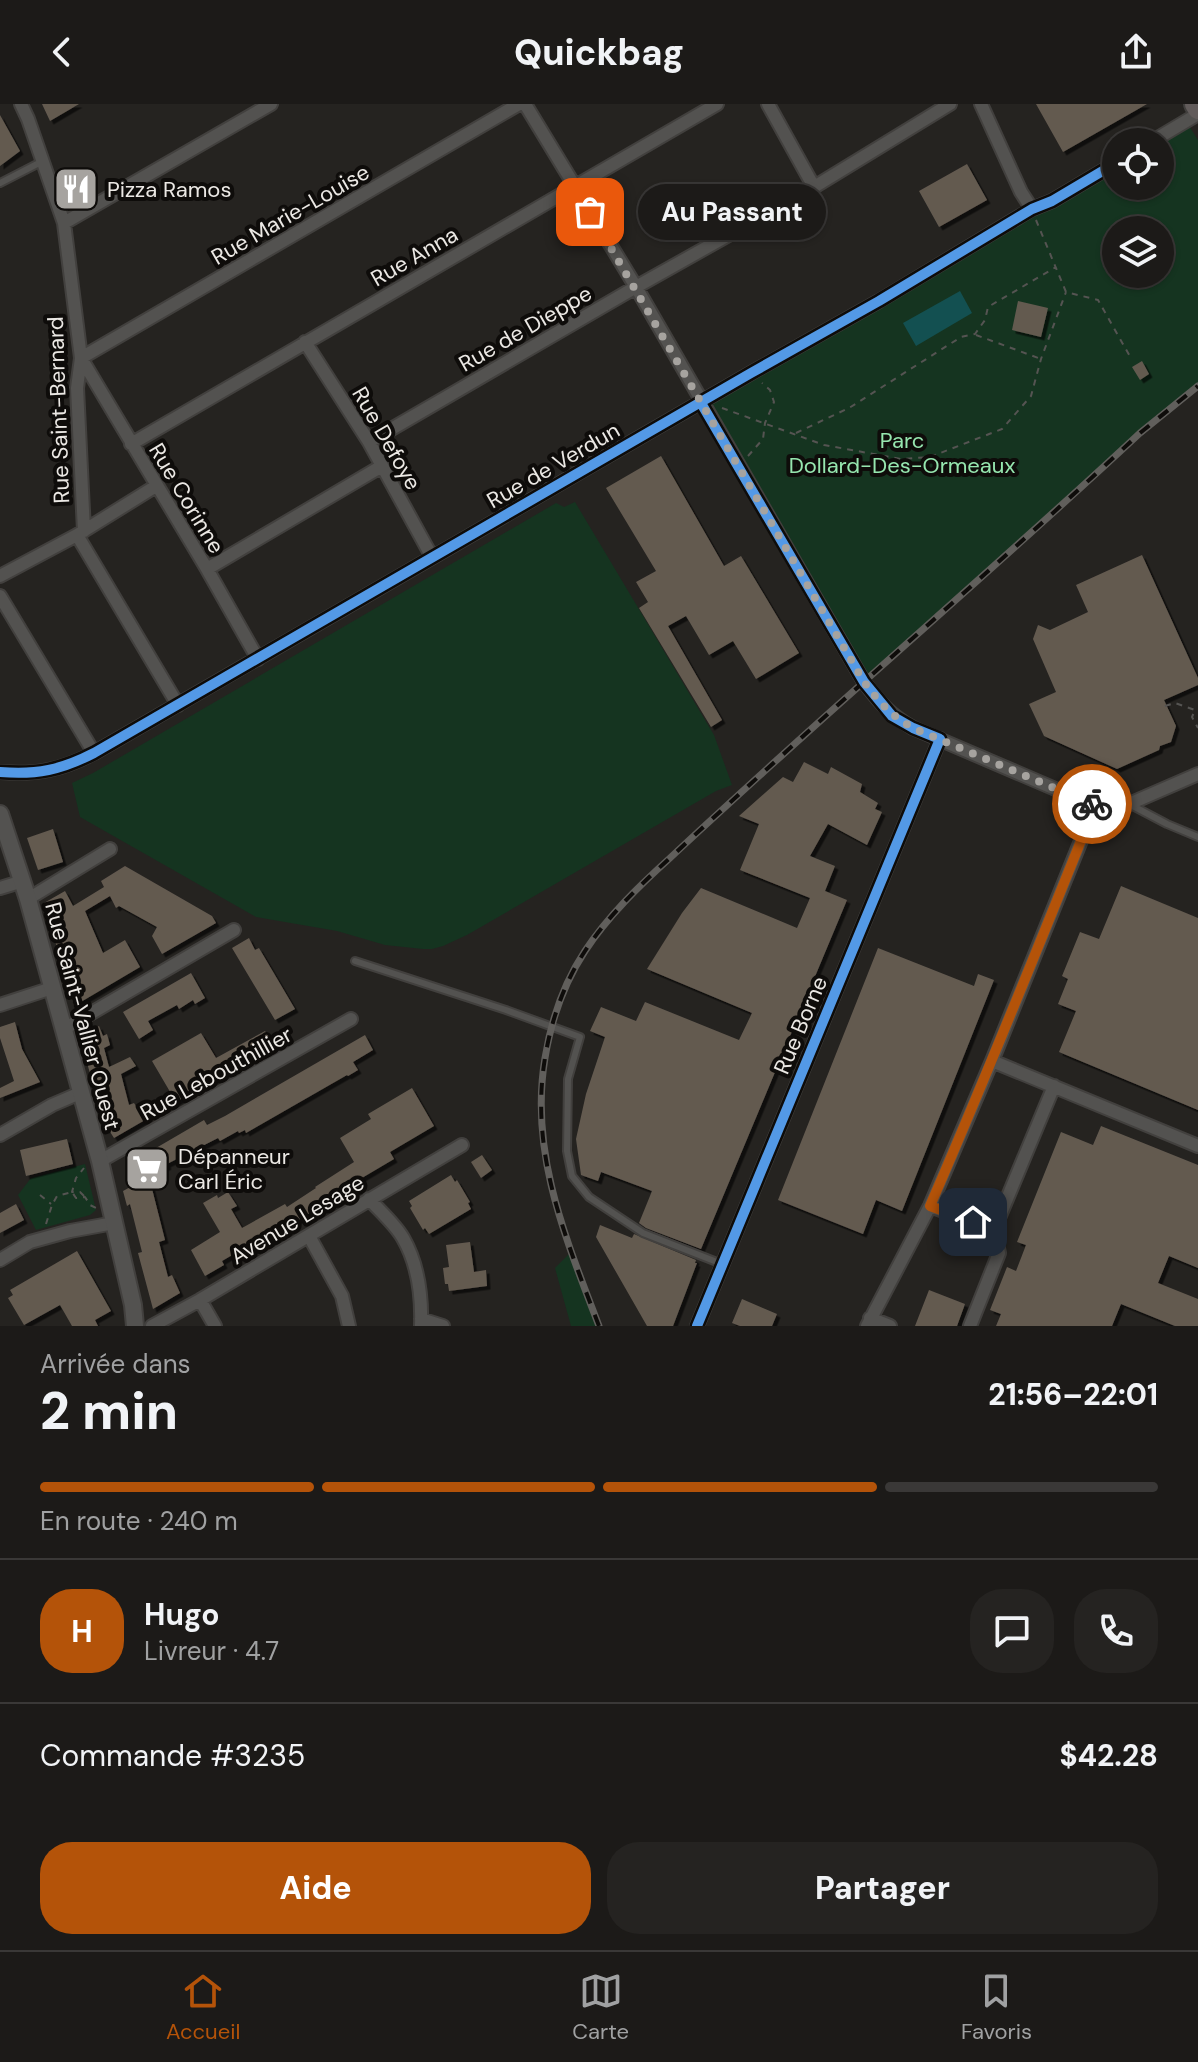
<!DOCTYPE html>
<html lang="fr">
<head>
<meta charset="utf-8">
<style>
  body { margin:0; font-family:"DM Sans",sans-serif; background:#252321; color:#f1f3f6; height:100vh; display:flex; flex-direction:column; font-size:30px; white-space:nowrap }
  * { box-sizing:border-box; margin:0 }
  p { font-size:26px; color:#a0a1a2 }
  .icon { flex:none; width:44px; height:44px; fill:none; stroke:currentColor; stroke-width:2; stroke-linecap:round; stroke-linejoin:round }
  .map { position:relative; height:1222px; overflow:hidden }
  .sheet { display:flex; flex-direction:column; background:#1c1a18; flex:1 }
  .sheet>* { flex:none }
  .fabs { position:absolute; left:1102px; top:24px; display:grid; gap:16px }
  .fabs a { display:grid; place-items:center; width:72px; height:72px; border-radius:50%; background:#1c1a18; box-shadow:0 2px 6px #0004,0 0 0 2px #3a3837; font-size:40px }
  .pin { position:absolute; display:grid; place-items:center; width:68px; height:68px; color:#fff; margin:-34px; border-radius:16px; box-shadow:0 4px 12px #0006 }
  .courier { position:absolute; display:grid; place-items:center; width:80px; height:80px; margin:-40px; border:6px solid #b45309; border-radius:50%; background:#fff; color:#222; box-shadow:0 2px 10px #0007 }
  .bubble { position:absolute; height:56px; border-radius:28px; background:#1c1a18; box-shadow:0 2px 6px #0004,0 0 0 2px #3a3837; font-size:26px; font-weight:800; line-height:56px; text-align:center }
  .head em { font-style:normal; font-weight:800 }
  .head div { display:flex; flex-direction:column-reverse }
  .head { display:flex; align-items:center; justify-content:space-between; height:136px; padding:0 40px }
  h1 { font-size:52px; font-weight:800; line-height:60px }
  .bar { display:grid; grid-template-columns:repeat(4,1fr); gap:12px 8px; align-content:center; height:96px; padding:0 40px }
  .bar i { height:10px; border-radius:6px; background:#3a3837 }
  .bar .selected { background:#b45309 }
  .bar p { grid-column:span 4 }
  .line { display:flex; align-items:center; gap:20px; padding:0 40px; border-top:2px solid #3a3837 }
  .line div { flex:1 }
  .round { display:grid; place-items:center; flex:none; width:84px; height:84px; border-radius:32px; background:#252321 }
  .button { display:flex; gap:16px; margin-top:auto; padding:16px 40px }
  .button a { flex:1; height:92px; border-radius:32px; background:#b45309; color:#fff; font-size:32px; font-weight:800; line-height:92px; text-align:center }
  .button a+a { background:#252321; color:#f1f3f6 }
  header { display:flex; justify-content:space-between; align-items:center; height:104px; padding:0 40px; background:#1c1a18; font-size:36px; font-weight:800 }
  .tabs { display:flex; justify-content:space-around; align-items:center; height:112px; border-top:2px solid #3a3837; background:#1c1a18; font-size:22px; color:#a0a1a2 }
  .tabs a { display:grid; justify-items:center; gap:4px }
  .tabs .selected { color:#b45309 }
  .map>svg:first-child { display:block }
  .green { fill:#153420; fill-rule:evenodd }
  .water { fill:#135051 }
  .building { fill:#635a50; filter:url(#shadow) }
  .lines { fill:none; stroke-linecap:round; stroke-linejoin:round }
  .service-casing { stroke:#42403e; stroke-width:10 }
  .minor-casing { stroke:#42403e; stroke-width:16 }
  .tertiary-casing { stroke:#42403e; stroke-width:20 }
  .primary-casing { stroke:#42403e; stroke-width:24 }
  .path { stroke:#555452; stroke-width:2; stroke-dasharray:6 6; stroke-linecap:butt }
  .service { stroke:#535250; stroke-width:6 }
  .minor { stroke:#535250; stroke-width:12 }
  .tertiary { stroke:#535250; stroke-width:16 }
  .primary { stroke:#625c5b; stroke-width:20 }
  .rail-casing { stroke:#615f5c; stroke-width:7 }
  .rail { stroke:#0e0c0a; stroke-width:4; stroke-dasharray:12; stroke-linecap:butt }
  .cycleway-casing { stroke:#0e0c0a; stroke-width:15 }
  .cycleway { stroke:#5399e6; stroke-width:10 }
  .done { stroke:#a6a39f; stroke-width:8; stroke-dasharray:0 14.4 }
  .route { stroke:#b45309; stroke-width:10 }
  .labels { text-anchor:middle; stroke-width:8; stroke-linejoin:round; paint-order:stroke }
  .poi-label { font-size:22px; fill:#ebe8e4; stroke:#0e0c0a; text-anchor:start }
  .street-label { font-size:22px; fill:#ebe8e4; stroke:#0e0c0a }
  .park-label { font-size:22px; fill:#96e6af; stroke:#0e0c0a }
</style>
</head>
<body>
<header><svg class="icon" aria-label="back" viewBox="0 0 24 24"><path d="M15 5l-7 7 7 7"/></svg>Quickbag<svg class="icon" aria-label="share" viewBox="0 0 24 24"><path d="M12 15V3M7 8l5-5 5 5M5 13v7h14v-7"/></svg></header>
<div class="map">
<svg width="1198" height="1222" viewBox="0 0 1198 1222">
  <defs>
    <filter id="shadow"><feDropShadow dx="3.5" dy="3.5" stdDeviation="0" flood-color="#0009"/></filter>
  </defs>
  <rect width="100%" height="100%" fill="#252320"/>
  <!-- green -->
  <path class="green" d="M 1186,17 L 1198,36 L 1198,280 L 1157,311 L 864,578 L 701,299 L 1116,59 L 1116,82 L 1160,82 L 1160,38 ZM 1116,126 L 1160,126 L 1160,170 L 1116,170 Z
    M 575,398 L 714,631 L 732,681 L 716,687 L 467,831 L 443,842 L 432,845 L 423,845 L 385,841 L 337,827 L 256,813 L 80,713 L 72,679 L 93,669 L 556,399 L 564,403 Z
    M 85,1060 L 96,1106 L 90,1111 L 36,1126 L 18,1091 L 31,1074 Z
    M 572,1147 L 598,1222 L 571,1222 L 555,1164 Z"/>
  <!-- water -->
  <path class="water" d="M 960,187 L 972,209 L 916,242 L 903,219 Z"/>
  <!-- building -->
  <path class="building" d="M 42,0 L 79,0 L 50,17 Z
    M 1036,0 L 1147,0 L 1063,48 Z
    M 0,11 L 20,47 L 0,62 Z
    M 967,60 L 987,96 L 939,123 L 919,87 Z
    M 1018,197 L 1048,204 L 1041,233 L 1012,226 Z
    M 1142,257 L 1149,270 L 1140,276 L 1132,263 Z
    M 661,352 L 724,462 L 741,452 L 799,549 L 756,575 L 733,537 L 709,551 L 686,512 L 668,522 L 722,616 L 711,623 L 639,504 L 648,498 L 636,478 L 656,467 L 606,384 Z
    M 1142,451 L 1198,574 L 1198,581 L 1164,596 L 1176,622 L 1171,638 L 1160,642 L 1159,646 L 1117,665 L 1044,632 L 1029,600 L 1056,588 L 1033,535 L 1038,521 L 1050,526 L 1088,508 L 1076,481 Z
    M 804,658 L 828,670 L 831,663 L 862,680 L 860,688 L 878,699 L 875,705 L 882,708 L 867,741 L 828,720 L 810,752 L 835,762 L 825,787 L 847,796 L 701,1145 L 646,1124 L 639,1119 L 652,1087 L 601,1068 L 598,1077 L 581,1071 L 576,1035 L 586,990 L 605,933 L 590,927 L 601,903 L 636,917 L 645,898 L 739,936 L 752,909 L 647,865 L 682,809 L 701,784 L 797,824 L 810,794 L 740,766 L 759,720 L 739,712 L 783,673 L 793,678 Z
    M 53,725 L 63,758 L 38,766 L 27,734 Z
    M 125,762 L 212,812 L 216,819 L 162,850 L 152,832 L 157,823 L 119,802 L 116,804 L 110,792 L 85,807 L 103,849 L 125,836 L 140,863 L 74,902 L 44,799 L 65,787 L 73,802 L 104,783 L 101,777 Z
    M 1121,782 L 1198,814 L 1198,1006 L 1059,948 L 1076,907 L 1058,900 L 1068,875 L 1062,872 L 1080,828 L 1099,835 Z
    M 249,834 L 255,846 L 259,844 L 295,905 L 275,916 L 232,844 Z
    M 878,844 L 974,882 L 978,870 L 994,876 L 902,1107 L 876,1096 L 863,1130 L 778,1096 Z
    M 191,869 L 205,894 L 195,900 L 193,896 L 179,905 L 177,901 L 148,917 L 153,926 L 139,935 L 123,908 Z
    M 15,918 L 22,945 L 40,978 L 0,994 L 0,984 L 14,977 L 0,934 L 0,923 Z
    M 99,922 L 103,932 L 107,930 L 110,941 L 104,944 L 109,963 L 130,953 L 136,962 L 121,970 L 129,1001 L 134,999 L 145,1016 L 114,1034 L 103,1017 L 80,933 Z
    M 265,927 L 274,942 L 176,998 L 152,957 L 201,929 L 216,954 Z
    M 365,931 L 373,946 L 353,958 L 358,966 L 348,972 L 347,971 L 246,1029 L 245,1026 L 239,1029 L 238,1027 L 220,1037 L 218,1034 L 167,1060 L 168,1062 L 143,1075 L 136,1064 L 148,1058 L 144,1051 L 204,1016 L 207,1021 L 225,1012 Z
    M 412,984 L 434,1022 L 390,1048 L 394,1055 L 350,1081 L 351,1082 L 285,1125 L 283,1121 L 222,1157 L 224,1161 L 205,1172 L 191,1146 L 220,1128 L 203,1099 L 217,1091 L 218,1094 L 228,1088 L 237,1102 L 231,1105 L 242,1124 L 285,1100 L 287,1103 L 316,1084 L 315,1083 L 354,1058 L 340,1034 L 371,1015 L 368,1010 Z
    M 1101,1022 L 1198,1061 L 1198,1164 L 1169,1152 L 1158,1179 L 1198,1195 L 1198,1222 L 1175,1222 L 1121,1200 L 1112,1222 L 996,1222 L 1001,1210 L 990,1206 L 1007,1163 L 1016,1167 L 1026,1141 L 1017,1138 L 1061,1028 L 1093,1041 Z
    M 67,1035 L 73,1060 L 26,1072 L 20,1046 Z
    M 482,1051 L 492,1066 L 481,1074 L 471,1058 Z
    M 451,1071 L 455,1078 L 457,1076 L 470,1098 L 468,1099 L 471,1105 L 429,1130 L 425,1124 L 423,1126 L 410,1104 L 412,1102 L 409,1097 Z
    M 149,1073 L 165,1136 L 159,1138 L 168,1173 L 172,1171 L 180,1189 L 153,1205 L 138,1149 L 142,1148 L 130,1100 L 127,1102 L 123,1087 Z
    M 16,1100 L 24,1116 L 0,1129 L 0,1109 Z
    M 600,1121 L 632,1134 L 634,1130 L 696,1156 L 695,1159 L 697,1159 L 673,1222 L 647,1222 L 596,1133 Z
    M 470,1138 L 474,1168 L 486,1166 L 487,1182 L 449,1187 L 448,1180 L 445,1180 L 443,1164 L 449,1163 L 446,1141 Z
    M 77,1147 L 111,1207 L 95,1216 L 98,1222 L 72,1222 L 60,1201 L 24,1221 L 8,1194 L 13,1191 L 10,1186 Z
    M 929,1186 L 965,1200 L 957,1222 L 915,1222 Z
    M 742,1195 L 777,1210 L 772,1222 L 740,1222 L 732,1219 Z"/>
  <g class="lines">
    <!-- service casing -->
    <g class="service-casing">
      <path id="service" d="M 0,79 L 43,57
        M 1129,700 L 1167,720 L 1198,733
        M 355,857 L 506,906 L 580,933 L 568,975 L 567,1047 L 572,1072 L 589,1093 L 643,1129 L 722,1160"/>
    </g>
    <!-- minor casing -->
    <g class="minor-casing">
      <path id="minor" d="M 21,0 L 28,15 L 64,119 L 81,254 L 77,284 L 84,427
        M 525,0 L 636,183 L 864,578 C 880,599 889,610 913,624 L 1095,702
        M 768,0 L 814,83
        M 981,0 L 1021,88 L 1032,105
        M 1151,38 L 1198,10
        M 64,119 L 271,0
        M 305,238 L 369,338 L 432,453
        M 81,254 L 519,0
        M 81,254 L 207,465 L 258,555
        M 369,338 L 636,183 L 814,83 L 950,0
        M 131,340 L 717,0
        M 77,431 L 178,601
        M 207,465 L 382,362
        M 0,472 L 77,431 L 156,382
        M 0,492 L 94,649
        M 0,668 C 37,671 61,666 94,649 L 751,269 L 879,197 L 1032,105 L 1052,97 L 1116,59
        M 0,784 L 23,777
        M 28,795 L 110,745
        M 0,901 L 52,884
        M 64,925 L 234,826
        M 992,957 L 1198,1042
        M 0,1031 L 52,1001 L 80,989
        M 100,1057 L 351,915
        M 369,1095 C 380,1107 395,1120 403,1134 C 418,1160 422,1193 421,1222
        M 930,1102 L 994,1126
        M 309,1132 L 342,1192 L 349,1222
        M 0,1156 L 30,1138 L 70,1127 L 114,1119
        M 200,1196 L 215,1222
        M 870,1214 L 890,1222
        M 421,1215 L 443,1222
        M 152,1222 L 200,1196 L 462,1041
        M 697,1222 L 940,635
        M 867,1222 L 930,1102 L 992,957 L 1095,702 L 1114,704 L 1129,700 L 1198,670
        M 970,1222 L 999,1149 L 994,1126 L 1054,982"/>
    </g>
    <!-- tertiary casing -->
    <g class="tertiary-casing">
      <path id="tertiary" d="M 0,710 L 28,795 L 100,1057 L 133,1201 L 135,1222"/>
    </g>
    <!-- primary casing -->
    <g class="primary-casing">
      <path id="primary" d="M 1195,0 L 1198,5"/>
    </g>
    <!-- path -->
    <path class="path" d="M 1036,116 L 1066,188 L 1098,196 L 1132,256
      M 976,231 L 1041,255
      M 722,304 L 824,341 L 901,355 L 930,353 L 1002,325 L 1031,292 L 1041,255 L 1066,188
      M 796,329 L 849,304 L 961,233 L 975,230 L 985,216 L 988,203 L 1056,163
      M 748,352 L 763,335 L 765,319 L 774,298 L 770,286 L 762,279
      M 1165,602 L 1175,599 L 1195,606 L 1192,613 L 1198,624
      M 40,1091 L 51,1100
      M 84,1092 L 80,1088 L 72,1088 L 76,1074 L 84,1064
      M 46,1120 L 52,1101 L 57,1092 L 72,1088 L 76,1094 L 85,1093 L 90,1101 L 96,1104"/>
    <!-- service -->
    <use href="#service" class="service"/>
    <!-- minor -->
    <use href="#minor" class="minor"/>
    <!-- tertiary -->
    <use href="#tertiary" class="tertiary"/>
    <!-- primary -->
    <use href="#primary" class="primary"/>
    <!-- rail casing -->
    <g class="rail-casing">
      <path id="rail" d="M 599,1222 C 566,1135 529,1049 545,954 C 551,917 564,879 585,847 C 608,812 639,782 670,754 C 702,724 735,694 768,664 C 891,552 1018,443 1140,329 L 1198,282"/>
    </g>
    <!-- rail -->
    <use href="#rail" class="rail"/>
    <!-- cycleway casing -->
    <g class="cycleway-casing">
      <path id="cycleway" d="M 0,668 C 37,671 61,666 94,649 L 751,269 L 879,197 L 1032,105 L 1052,97 L 1116,59
        M 697,1222 L 940,635 L 913,624 L 892,612 L 864,578 L 701,299"/>
    </g>
    <!-- cycleway -->
    <use href="#cycleway" class="cycleway"/>
  </g>
  <g class="lines">
    <!-- done -->
    <path class="done" d="M 590,108 L 864,578 C 880,599 889,610 913,624 L 1092,700"/>
    <!-- route -->
    <path class="route" d="M 973,1118 L 930,1102 C 988,969 1041,836 1095,702 L 1092,700"/>
  </g>
  <!-- icons -->
  <defs>
    <g id="restaurant-square" transform="scale(2.3)"><rect x="-9" y="-9" width="18" height="18" rx="4" fill="#a6a39f" stroke="#0e0c0a"/><path d="M-5-6h1v4h1v-4h1v4h1v-4h1v5L-1.5 .5V6h-2V.5L-5-1ZM5-6V6H3V1.5H1.5Q1.5-4 5-6Z" fill="#fff"/></g>
    <g id="supermarket-square" transform="scale(2.3)"><rect x="-9" y="-9" width="18" height="18" rx="4" fill="#a6a39f" stroke="#0e0c0a"/><path d="M-6-5.5h2.5l.6 2H6L4.5 2H-2.5L-4.4-4H-6ZM-1.5 3.2a1.3 1.3 0 1 0 .1 0ZM3 3.2a1.3 1.3 0 1 0 .1 0Z" fill="#fff"/></g>
  </defs>
  <g fill-rule="evenodd">
    <use href="#restaurant-square" x="76" y="85"/>
    <use href="#supermarket-square" x="147" y="1065"/>
  </g>
  <g class="labels">
    <!-- poi labels -->
    <g class="poi-label">
      <text x="107" y="93">Pizza Ramos</text>
      <text x="178" y="1060">Dépanneur<tspan x="178" dy="25">Carl Éric</tspan></text>
    </g>
    <!-- street labels -->
    <g class="street-label">
      <text transform="translate(290 110) rotate(-30)" y="8">Rue Marie-Louise</text>
      <text transform="translate(414 152) rotate(-30)" y="8">Rue Anna</text>
      <text transform="translate(525 224) rotate(-30)" y="8">Rue de Dieppe</text>
      <text transform="translate(58 306) rotate(-92)" y="8">Rue Saint-Bernard</text>
      <text transform="translate(387 334) rotate(60)" y="8">Rue Defoye</text>
      <text transform="translate(553 361) rotate(-30)" y="8">Rue de Verdun</text>
      <text transform="translate(187 394) rotate(59)" y="8">Rue Corinne</text>
      <text transform="translate(83 912) rotate(75)" y="8">Rue Saint-Vallier Ouest</text>
      <text transform="translate(800 921) rotate(-67)" y="8">Rue Borne</text>
      <text transform="translate(216 969) rotate(-29)" y="8">Rue Lebouthillier</text>
      <text transform="translate(297 1115) rotate(-31)" y="8">Avenue Lesage</text>
    </g>
    <!-- park labels -->
    <g class="park-label">
      <text x="902" y="344">Parc<tspan x="902" dy="25">Dollard-Des-Ormeaux</tspan></text>
    </g>
  </g>
</svg>
<div class="fabs">
<a><svg class="icon" aria-label="locate" viewBox="0 0 24 24"><circle cx="12" cy="12" r="6"/><path d="M12 2v4M12 18v4M2 12h4M18 12h4"/></svg></a>
<a><svg class="icon" aria-label="layers" viewBox="0 0 24 24"><path d="M12 4l9 5-9 5-9-5zM3 14l9 5 9-5"/></svg></a>
</div>
<div class="pin" style="left:590px;top:108px;background:#ea580c"><svg class="icon" aria-label="bag" viewBox="0 0 24 24"><path d="M5 8h14l-1 12H6zM9 8a3 3 0 0 1 6 0"/></svg></div>
<div class="pin" style="left:973px;top:1118px;background:#1f2937"><svg class="icon" aria-label="home" viewBox="0 0 24 24"><path d="M3 11l9-7 9 7M6 9v11h12V9"/></svg></div>
<div class="courier" style="left:1092px;top:700px"><svg class="icon" aria-label="bike" viewBox="0 0 24 24"><circle cx="6" cy="16" r="4"/><circle cx="18" cy="16" r="4"/><path d="M6 16l4-8h5l3 8M10 8l3 8H6M13 5h3"/></svg></div>
<div class="bubble" style="left:638px;top:80px;width:188px">Au Passant</div>
</div>
<section class="sheet">
<div class="head"><div><h1>2 min</h1><p>Arrivée dans</p></div><em>21:56–22:01</em></div>
<div class="bar"><i class="selected"></i><i class="selected"></i><i class="selected"></i><i></i><p>En route · 240 m</p></div>
<div class="line" style="height:144px"><b class="round" style="background:#b45309;color:#fff">H</b><div><b>Hugo</b><p>Livreur · 4.7</p></div><a class="round"><svg class="icon" aria-label="chat" viewBox="0 0 24 24"><path d="M4 5h16v11H9l-5 4z"/></svg></a><a class="round"><svg class="icon" aria-label="phone" viewBox="0 0 24 24"><path d="M5 4h4l2 5-3 2q2 4 5 5l2-3 5 2v4C11 20 4 13 5 4z"/></svg></a></div>
<div class="line" style="height:104px"><div>Commande #3235</div><b>$42.28</b></div>
<div class="button"><a>Aide</a><a>Partager</a></div>
</section>
<nav class="tabs">
<a class="selected"><svg class="icon" aria-label="home" viewBox="0 0 24 24"><path d="M3 11l9-7 9 7M6 9v11h12V9"/></svg>Accueil</a>
<a><svg class="icon" aria-label="map" viewBox="0 0 24 24"><path d="M3 6l6-2 6 2 6-2v14l-6 2-6-2-6 2zM9 4v14M15 6v14"/></svg>Carte</a>
<a><svg class="icon" aria-label="saved" viewBox="0 0 24 24"><path d="M7 4h10v16l-5-4-5 4z"/></svg>Favoris</a>
</nav>
</body>
</html>
